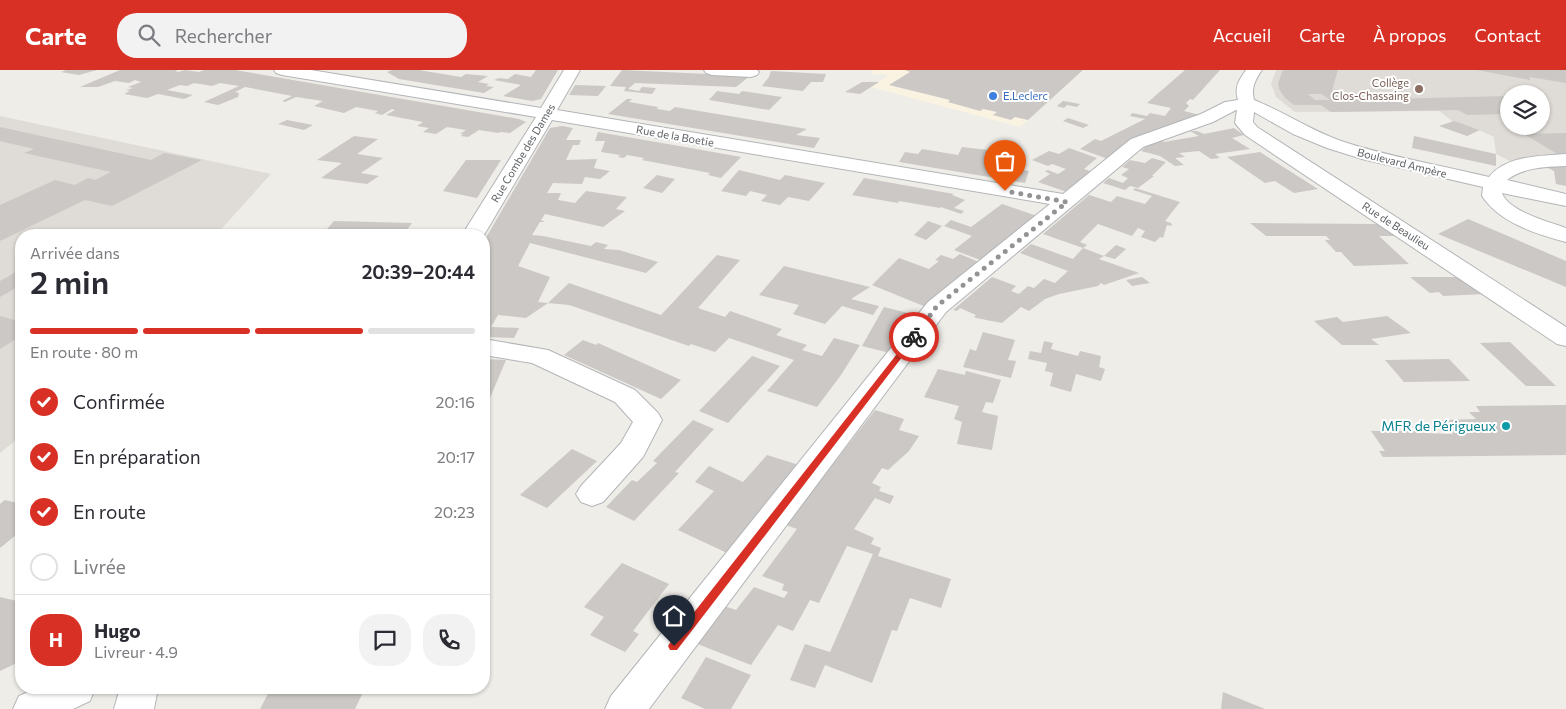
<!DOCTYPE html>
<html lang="fr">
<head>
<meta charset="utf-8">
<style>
  body { margin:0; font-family:Commissioner,sans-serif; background:#f2f2f3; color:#2b2b33; height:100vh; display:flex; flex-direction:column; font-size:19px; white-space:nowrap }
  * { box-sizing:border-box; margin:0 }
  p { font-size:16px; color:#7c7c81 }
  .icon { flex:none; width:28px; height:28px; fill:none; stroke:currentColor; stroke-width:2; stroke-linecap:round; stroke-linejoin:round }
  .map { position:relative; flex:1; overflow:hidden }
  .drawer { position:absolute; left:15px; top:159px; width:475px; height:465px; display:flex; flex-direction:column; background:#fff; border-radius:20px; box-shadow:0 1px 4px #0004 }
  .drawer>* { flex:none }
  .fabs { position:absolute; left:1500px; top:15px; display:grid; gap:10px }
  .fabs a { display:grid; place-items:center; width:50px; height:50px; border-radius:50%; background:#fff; box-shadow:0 1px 4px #0004; font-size:25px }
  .pin { position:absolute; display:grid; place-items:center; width:42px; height:42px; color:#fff; margin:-51px -21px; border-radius:50% 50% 50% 0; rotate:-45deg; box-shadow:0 0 5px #0007 }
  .pin .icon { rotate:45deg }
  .courier { position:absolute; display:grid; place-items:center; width:50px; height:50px; margin:-25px; border:4px solid #d93025; border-radius:50%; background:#fff; color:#222; box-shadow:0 1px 6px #0007 }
  .summary em { font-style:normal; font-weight:600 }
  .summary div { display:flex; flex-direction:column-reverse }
  .summary { display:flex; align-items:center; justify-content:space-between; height:85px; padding:0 15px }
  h1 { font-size:32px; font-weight:600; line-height:38px }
  .bar { display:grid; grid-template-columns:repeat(4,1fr); gap:8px 5px; align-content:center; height:60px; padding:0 15px }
  .bar i { height:6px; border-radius:4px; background:#e1e1e2 }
  .bar .active { background:#d93025 }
  .bar p { grid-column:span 4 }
  .line { display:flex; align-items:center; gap:12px; padding:0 15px; border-top:1px solid #e1e1e2 }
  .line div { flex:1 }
  .round { display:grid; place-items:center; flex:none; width:52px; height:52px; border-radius:20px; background:#f2f2f3 }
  ol { padding:0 15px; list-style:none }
  li { display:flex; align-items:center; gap:15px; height:55px }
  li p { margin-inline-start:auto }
  li .icon { padding:5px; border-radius:50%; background:#d93025; color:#fff; stroke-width:4 }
  li:last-child { color:#7c7c81 }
  li i { width:28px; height:28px; border:2px solid #e1e1e2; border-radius:50% }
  header { display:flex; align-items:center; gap:30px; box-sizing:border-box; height:70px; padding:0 25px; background:#d93025; color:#fff }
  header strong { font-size:24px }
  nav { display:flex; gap:28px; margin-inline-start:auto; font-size:18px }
  .search { width:350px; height:45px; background:#f2f2f3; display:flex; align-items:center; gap:12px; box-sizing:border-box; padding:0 18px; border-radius:20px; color:#7c7c81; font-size:19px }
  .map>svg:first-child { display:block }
  .commercial { fill:#faf3e2 }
  .education { fill:#dfdcd7; fill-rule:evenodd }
  .building { fill:#cbc8c5; fill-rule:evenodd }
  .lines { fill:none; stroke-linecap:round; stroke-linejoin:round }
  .street-casing { stroke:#b3b5b8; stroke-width:2 }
  .street { fill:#fff; fill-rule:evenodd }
  .route { fill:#d93025 }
  .done { stroke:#919394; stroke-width:5; stroke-dasharray:0 9 }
  .education-dot { fill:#8d6e63; stroke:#fff; stroke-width:2 }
  .shop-dot { fill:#3f7fe0; stroke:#fff; stroke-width:2 }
  .culture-dot { fill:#0f9aa8; stroke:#fff; stroke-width:2 }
  .labels { text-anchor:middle; stroke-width:4; stroke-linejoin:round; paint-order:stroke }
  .far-education-label { font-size:11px; fill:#785e54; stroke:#fff; text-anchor:end }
  .far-shop-label { font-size:11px; fill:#366cbe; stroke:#fff; text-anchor:start }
  .far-street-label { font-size:11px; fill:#5f6366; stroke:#fff }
  .culture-label { font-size:14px; fill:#0d838f; stroke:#fff; text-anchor:end }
</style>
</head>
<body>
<header>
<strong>Carte</strong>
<div class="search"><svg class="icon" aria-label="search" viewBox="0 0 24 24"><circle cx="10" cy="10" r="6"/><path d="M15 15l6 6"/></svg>Rechercher</div>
<nav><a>Accueil</a><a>Carte</a><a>À propos</a><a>Contact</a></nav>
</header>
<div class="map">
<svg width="1566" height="639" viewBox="0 0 1566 639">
  <rect width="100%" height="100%" fill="#efede8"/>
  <!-- commercial -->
  <path class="commercial" d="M 873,0 L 1083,0 L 1020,57 L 871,17 L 889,5 L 872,4 Z"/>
  <!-- education -->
  <path class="education" d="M 1276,0 L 1566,0 L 1566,85 L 1510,91 L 1496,84 L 1494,67 L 1477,59 L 1452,51 L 1439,41 L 1295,42 L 1276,27 L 1271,14 ZM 1509,24 L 1541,24 L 1541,56 L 1509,56 Z
    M 0,46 L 271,104 L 216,165 L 21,165 L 21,366 L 0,383 Z"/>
  <!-- building -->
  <path class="building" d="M 66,0 L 97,0 L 79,5 L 61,2 Z
    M 120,0 L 178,0 L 175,1 L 178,2 L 185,0 L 199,2 L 204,0 L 235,0 L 519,49 L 526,52 L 510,63 L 501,62 L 498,63 L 479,60 L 468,67 L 461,66 L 463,64 L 460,64 L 466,60 L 447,57 L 436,64 L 423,62 L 429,58 L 417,56 L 423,52 L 386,45 L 395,40 L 392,39 L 382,45 L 375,43 L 378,41 L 356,37 L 344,43 L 314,36 L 323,31 L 296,27 L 285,32 L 282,31 L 292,26 L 245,17 L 235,22 L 239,23 L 238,27 L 218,35 L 204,32 L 239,16 L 220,13 L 212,16 L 194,13 L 187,16 L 180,15 L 167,20 L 193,25 L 184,29 L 158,24 L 147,28 L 124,24 L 130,21 L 126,20 L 133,18 L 128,17 L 141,12 L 135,10 L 129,13 L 115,11 L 98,17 L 80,17 Z
    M 392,0 L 419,0 L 461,7 L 466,4 L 488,6 L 478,12 L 489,14 L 486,16 L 494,17 L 484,23 L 399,9 L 387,2 Z
    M 536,0 L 558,0 L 541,29 L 532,31 L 503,26 L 521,15 L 494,10 L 499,8 L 508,9 L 515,4 L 531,7 Z
    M 622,0 L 750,6 L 736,17 L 635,13 L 628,19 L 639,21 L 642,17 L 656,18 L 652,24 L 624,21 L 626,17 L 610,16 Z
    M 905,0 L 1083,0 L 1028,50 L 1015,47 L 1011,50 L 993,45 L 997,42 L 983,39 L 980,41 L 948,32 L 950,30 L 889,15 L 910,2 Z
    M 1185,0 L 1220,0 L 1193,30 L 1190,29 L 1186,33 L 1189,36 L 1184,41 L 1200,45 L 1108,89 L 1080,79 L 1095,69 L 1101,71 L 1145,49 L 1130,46 L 1132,43 L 1147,46 L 1150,43 L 1165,46 L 1171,38 L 1147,33 Z
    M 1283,0 L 1338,0 L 1332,20 L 1345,30 L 1509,26 L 1509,44 L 1467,45 L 1458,40 L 1331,42 L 1321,35 L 1294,35 L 1285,28 L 1279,19 L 1278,13 ZM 1308,24 L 1322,24 L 1330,30 L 1315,30 Z
    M 1477,0 L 1566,0 L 1566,13 L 1530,7 L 1530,10 Z
    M 771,1 L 826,4 L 823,12 L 811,12 L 803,21 L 762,16 L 769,7 Z
    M 862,12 L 879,12 L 860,24 L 845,22 Z
    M 575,15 L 606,16 L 598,26 L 569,25 Z
    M 717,21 L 739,24 L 742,21 L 782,27 L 769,40 L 709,30 Z
    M 627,29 L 632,29 L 629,32 L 658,37 L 657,39 L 670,41 L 675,37 L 807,59 L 796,65 L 820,68 L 814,78 L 608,44 Z
    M 1063,31 L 1080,34 L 1077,37 L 1067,35 L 1064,38 L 1057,36 Z
    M 1068,48 L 1089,55 L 1083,58 L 1063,51 Z
    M 287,50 L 313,55 L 304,60 L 278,54 Z
    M 1454,51 L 1477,59 L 1480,60 L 1467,66 L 1439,56 Z
    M 562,56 L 573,58 L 566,70 L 581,70 L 579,75 L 573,75 L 566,90 L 597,89 L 594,98 L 610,101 L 600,109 L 585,107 L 582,114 L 553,113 L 547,123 L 561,123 L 558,130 L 575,133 L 586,121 L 627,127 L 616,139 L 625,141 L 603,157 L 545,144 L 541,150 L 545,152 L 540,152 L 532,165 L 543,166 L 591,176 L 596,172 L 608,175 L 604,179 L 619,180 L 658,192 L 646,203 L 530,173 L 518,196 L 550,207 L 538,232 L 548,233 L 569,213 L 661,245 L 717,185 L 740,190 L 698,238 L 725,247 L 730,241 L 782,259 L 776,265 L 807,275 L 802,280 L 822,286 L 834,268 L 860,275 L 841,305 L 817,337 L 767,321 L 794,290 L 729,268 L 715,282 L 691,274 L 689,276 L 569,235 L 548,233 L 526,248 L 498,245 L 491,257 L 519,258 L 514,268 L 484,267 L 484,171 L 550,58 Z
    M 0,57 L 151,90 L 164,83 L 202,90 L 112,136 L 85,130 L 0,171 L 0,135 L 55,110 L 75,115 L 88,108 L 95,110 L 111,102 L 24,83 L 34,79 L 0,71 Z
    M 1234,58 L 1244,65 L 1232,68 L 1250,79 L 1215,84 L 1220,88 L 1211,89 L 1199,81 L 1179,83 L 1185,87 L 1175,88 L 1184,95 L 1175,96 L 1160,86 L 1141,81 L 1147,75 L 1161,70 L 1164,72 L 1199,66 L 1190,61 L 1197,61 L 1204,64 Z
    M 598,62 L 685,77 L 741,87 L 721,108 L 708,105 L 710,103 L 642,90 L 644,88 L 627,85 L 624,88 L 618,87 L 620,85 L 601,82 L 605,71 L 595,71 Z
    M 1566,63 L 1566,85 L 1559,85 L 1524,64 Z
    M 354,66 L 378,69 L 357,84 L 383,88 L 361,103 L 379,106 L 367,114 L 321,108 L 342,93 L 317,90 Z
    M 1414,66 L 1496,84 L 1496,96 L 1412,78 Z
    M 962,77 L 1006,82 L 994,91 L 999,93 L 995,96 L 1029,101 L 1025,113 L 899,92 L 905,82 L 918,84 L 922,79 L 958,85 Z
    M 1069,78 L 1097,88 L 1084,99 L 1093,102 L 1067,122 L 1038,112 L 1050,104 L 1045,101 L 1048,100 L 1058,104 L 1066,99 L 1052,94 L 1048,96 L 1032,90 L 1049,81 L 1059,84 Z
    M 1260,82 L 1318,119 L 1294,123 L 1275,111 L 1265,113 L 1227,87 Z
    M 1152,88 L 1166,92 L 1152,106 L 1154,106 L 1138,118 L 1130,116 L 1125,120 L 1103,113 L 1109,108 L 1123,113 L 1128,108 L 1121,105 L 1129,99 L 1122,97 L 1130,90 L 1145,93 Z
    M 466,90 L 501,90 L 477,128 L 443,121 Z
    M 1566,95 L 1566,116 L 1556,114 L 1554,101 L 1548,98 Z
    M 739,100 L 780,110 L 785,105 L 825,113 L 809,131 L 788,127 L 780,135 L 761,131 L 767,125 L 750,121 L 746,126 L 721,121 Z
    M 657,105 L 675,109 L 662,123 L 643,118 Z
    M 864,108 L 954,124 L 952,125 L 965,130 L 954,138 L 964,141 L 961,144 L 941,137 L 940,138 L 899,131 L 898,133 L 852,125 Z
    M 1135,118 L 1180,132 L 1165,151 L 1171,153 L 1172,156 L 1167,155 L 1163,168 L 1160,167 L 1155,172 L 1141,167 L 1145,161 L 1138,158 L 1132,166 L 1098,154 L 1080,172 L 1087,175 L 1083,178 L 1043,164 L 1089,125 L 1111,132 L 1117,126 L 1145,134 L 1152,126 L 1133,120 Z
    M 1002,134 L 1037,146 L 983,191 L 954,180 L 972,166 L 944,156 L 951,150 L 971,157 Z
    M 1468,149 L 1566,191 L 1566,217 L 1438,164 Z
    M 334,151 L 412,153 L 406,161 L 431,161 L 429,165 L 322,165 Z
    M 928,151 L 942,156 L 926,170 L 914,165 Z
    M 1250,153 L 1379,154 L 1397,166 L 1379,166 L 1409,194 L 1354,196 L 1341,182 L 1336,182 L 1325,170 L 1330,170 L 1326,166 L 1266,166 Z
    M 1031,174 L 1073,189 L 1083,178 L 1104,186 L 1099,189 L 1139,203 L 1104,215 L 1101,213 L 1098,216 L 1059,224 L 1045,229 L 1029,241 L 1021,237 L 1002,253 L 976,248 L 974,247 L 976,245 L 960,238 L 957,241 L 953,240 L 992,207 L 1016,216 L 1011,221 L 1019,224 L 1028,216 L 1034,218 L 1044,209 L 1055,213 L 1068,201 L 1020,183 Z
    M 1116,175 L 1126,179 L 1115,189 L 1104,186 Z
    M 960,184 L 981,193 L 926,237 L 872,215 L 899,188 L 929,199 L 939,191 L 935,190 L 941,185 L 953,189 Z
    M 784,196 L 870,217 L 851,229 L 879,236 L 873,245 L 842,236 L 825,254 L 793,244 L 799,235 L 759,225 Z
    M 21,199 L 21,215 L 0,227 L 0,211 Z
    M 1142,207 L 1150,213 L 1132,216 L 1126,210 Z
    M 1410,207 L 1459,207 L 1485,224 L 1443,226 L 1439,222 L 1430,223 Z
    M 884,237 L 920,246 L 890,283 L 862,276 Z
    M 0,246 L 21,252 L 21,266 L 0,279 Z
    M 1387,246 L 1411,263 L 1371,269 L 1379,275 L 1342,275 L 1314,251 L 1337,247 L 1343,252 Z
    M 983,262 L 1015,270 L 1008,290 L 1016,291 L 1011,308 L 963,297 L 970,279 L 976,281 Z
    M 583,270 L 596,275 L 598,273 L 681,310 L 661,329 L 564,285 Z
    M 1044,271 L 1053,273 L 1051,279 L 1078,286 L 1080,281 L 1101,286 L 1099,297 L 1105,299 L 1101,311 L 1076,304 L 1071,322 L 1050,316 L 1053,303 L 1045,301 L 1047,293 L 1028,289 L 1030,281 L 1041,283 Z
    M 1510,272 L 1556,316 L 1526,316 L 1480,273 Z
    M 752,286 L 780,296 L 728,353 L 699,341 Z
    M 484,289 L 506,290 L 484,342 Z
    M 1449,289 L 1470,311 L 1404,312 L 1385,290 Z
    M 938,299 L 965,305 L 966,301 L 1001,310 L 993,333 L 986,332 L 982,342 L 998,346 L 992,380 L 957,374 L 962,352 L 954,349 L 959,336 L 924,327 Z
    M 1566,335 L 1566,385 L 1383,387 L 1379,381 L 1385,381 L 1371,361 L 1422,361 L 1424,363 L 1453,364 L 1442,350 L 1476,349 L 1469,342 L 1480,342 L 1476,336 Z
    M 875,340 L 904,349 L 899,360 L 919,366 L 909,381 L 888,400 L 882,398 L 872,413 L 881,417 L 879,421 L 894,426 L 890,434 L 875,428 L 854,459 L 874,468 L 871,474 L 881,478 L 878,486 L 951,509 L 941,538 L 910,528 L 897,561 L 892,560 L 872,613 L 825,595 L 815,618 L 790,610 L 805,574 L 830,582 L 873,484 L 847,476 L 819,533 L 810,530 L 793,561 L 778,555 L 751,595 L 695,573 L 724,536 L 736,540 L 754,517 L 784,528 L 788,522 L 782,520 L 784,514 L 762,506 L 797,459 L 786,455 Z
    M 693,350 L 714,359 L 675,402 L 679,403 L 634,451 L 606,437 L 632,410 L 637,412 L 657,393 L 653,391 Z
    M 572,379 L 597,391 L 547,438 L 520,425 Z
    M 767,385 L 799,395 L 727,483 L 678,460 L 714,421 L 695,412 L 709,396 L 743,412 Z
    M 5,430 L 21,434 L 21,461 L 0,478 L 0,434 Z
    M 622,493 L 669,514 L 633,561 L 639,564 L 625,582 L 590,565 L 604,547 L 584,537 Z
    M 0,527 L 21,532 L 21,591 L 0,601 Z
    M 706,587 L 751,605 L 731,639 L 705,639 L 681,628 Z
    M 271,618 L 365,618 L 355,639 L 260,639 Z
    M 1223,622 L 1265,639 L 1221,639 Z"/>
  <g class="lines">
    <!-- street casing -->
    <g class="street-casing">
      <path id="street" d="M 274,0 L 311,0 L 541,38 L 564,0 L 580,0 L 557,40 L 1063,124 L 1131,69 L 1201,44 L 1225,32 L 1238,30 C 1234,17 1239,10 1246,0 L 1262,0 C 1255,10 1251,18 1254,30 C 1284,42 1310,60 1341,71 C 1389,87 1440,95 1489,107 C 1506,85 1542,86 1566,84 L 1566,96 C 1545,97 1524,97 1507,110 L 1566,124 L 1566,136 L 1502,123 C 1508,141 1549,152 1566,158 L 1566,172 C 1536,164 1500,153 1482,126 L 1483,117 L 1362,89 L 1327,78 L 1293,64 L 1254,42 L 1253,52 L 1257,57 L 1566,257 L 1566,276 L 1557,274 L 1245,65 L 1235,53 L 1237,40 L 1236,40 L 1213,52 L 1143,77 L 946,242 L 649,639 L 605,639 L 611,626 L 928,232 L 1050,134 L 552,50 L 484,165 L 462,165 L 536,47 L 282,5 L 276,3 Z
        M 704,0 L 757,0 L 759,2 L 757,5 L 751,7 L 712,5 L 706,3 Z
        M 484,269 L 548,280 L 635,320 L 658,343 L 662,350 L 643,387 L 603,432 L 592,436 L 581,432 L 576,424 L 581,416 L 621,373 L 633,352 L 615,332 L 532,293 L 484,285 Z
        M 37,618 L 95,618 L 90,631 L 73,639 L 13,639 L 19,626 Z
        M 120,618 L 158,618 L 154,639 L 114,639 Z"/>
    </g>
    <!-- street -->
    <use href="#street" class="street"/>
  </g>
  <!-- route -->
  <path class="route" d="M 914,265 L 916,266 L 916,269 L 677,580 L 670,580 L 668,576 L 670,573 L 911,266 Z"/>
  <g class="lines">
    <!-- done -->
    <path class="done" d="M 914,267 L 937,236 L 1067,132 L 1005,121"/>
  </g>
  <!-- markers -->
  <circle class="education-dot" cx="1419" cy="19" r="5"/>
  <circle class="shop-dot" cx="993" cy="26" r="5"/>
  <circle class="culture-dot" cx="1506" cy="356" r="5"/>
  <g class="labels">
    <!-- far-education labels -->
    <g class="far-education-label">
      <text x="1409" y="17">Collège<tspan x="1409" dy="13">Clos-Chassaing</tspan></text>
    </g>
    <!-- far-shop labels -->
    <g class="far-shop-label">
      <text x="1003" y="30">E.Leclerc</text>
    </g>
    <!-- far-street labels -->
    <g class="far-street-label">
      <text transform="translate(675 66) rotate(10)" y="4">Rue de la Boetie</text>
      <text transform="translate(523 83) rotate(-59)" y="4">Rue Combe des Dames</text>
      <text transform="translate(1402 93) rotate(14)" y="4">Boulevard Ampère</text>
      <text transform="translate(1396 156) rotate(33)" y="4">Rue de Beaulieu</text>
    </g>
    <!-- culture labels -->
    <g class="culture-label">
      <text x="1496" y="361">MFR de Périgueux</text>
    </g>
  </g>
</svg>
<div class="fabs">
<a><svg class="icon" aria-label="layers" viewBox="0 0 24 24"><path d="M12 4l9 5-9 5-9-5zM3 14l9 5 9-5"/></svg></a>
</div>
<div class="pin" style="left:1005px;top:121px;background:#ea580c"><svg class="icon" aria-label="bag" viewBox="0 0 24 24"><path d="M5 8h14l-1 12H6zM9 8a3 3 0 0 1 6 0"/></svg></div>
<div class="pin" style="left:674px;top:576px;background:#1f2937"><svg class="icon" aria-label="home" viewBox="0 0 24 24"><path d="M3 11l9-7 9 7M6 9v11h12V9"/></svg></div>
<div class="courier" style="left:914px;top:267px"><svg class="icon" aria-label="bike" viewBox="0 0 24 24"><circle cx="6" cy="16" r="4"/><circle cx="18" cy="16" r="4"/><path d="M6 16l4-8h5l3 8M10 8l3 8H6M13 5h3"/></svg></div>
<section class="drawer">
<div class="summary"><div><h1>2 min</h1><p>Arrivée dans</p></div><em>20:39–20:44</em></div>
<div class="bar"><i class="active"></i><i class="active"></i><i class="active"></i><i></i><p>En route · 80 m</p></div>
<ol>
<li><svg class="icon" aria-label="check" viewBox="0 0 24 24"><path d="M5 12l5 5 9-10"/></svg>Confirmée<p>20:16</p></li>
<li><svg class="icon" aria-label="check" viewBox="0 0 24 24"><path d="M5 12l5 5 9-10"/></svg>En préparation<p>20:17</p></li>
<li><svg class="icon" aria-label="check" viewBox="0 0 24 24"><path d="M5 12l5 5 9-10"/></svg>En route<p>20:23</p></li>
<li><i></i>Livrée</li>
</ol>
<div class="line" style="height:90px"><b class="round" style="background:#d93025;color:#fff">H</b><div><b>Hugo</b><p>Livreur · 4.9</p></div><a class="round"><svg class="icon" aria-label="chat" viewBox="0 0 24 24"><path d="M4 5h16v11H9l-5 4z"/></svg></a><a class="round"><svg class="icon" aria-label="phone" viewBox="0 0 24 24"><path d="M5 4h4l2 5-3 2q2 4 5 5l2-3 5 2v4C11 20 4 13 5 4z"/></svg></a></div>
</section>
</div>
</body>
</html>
